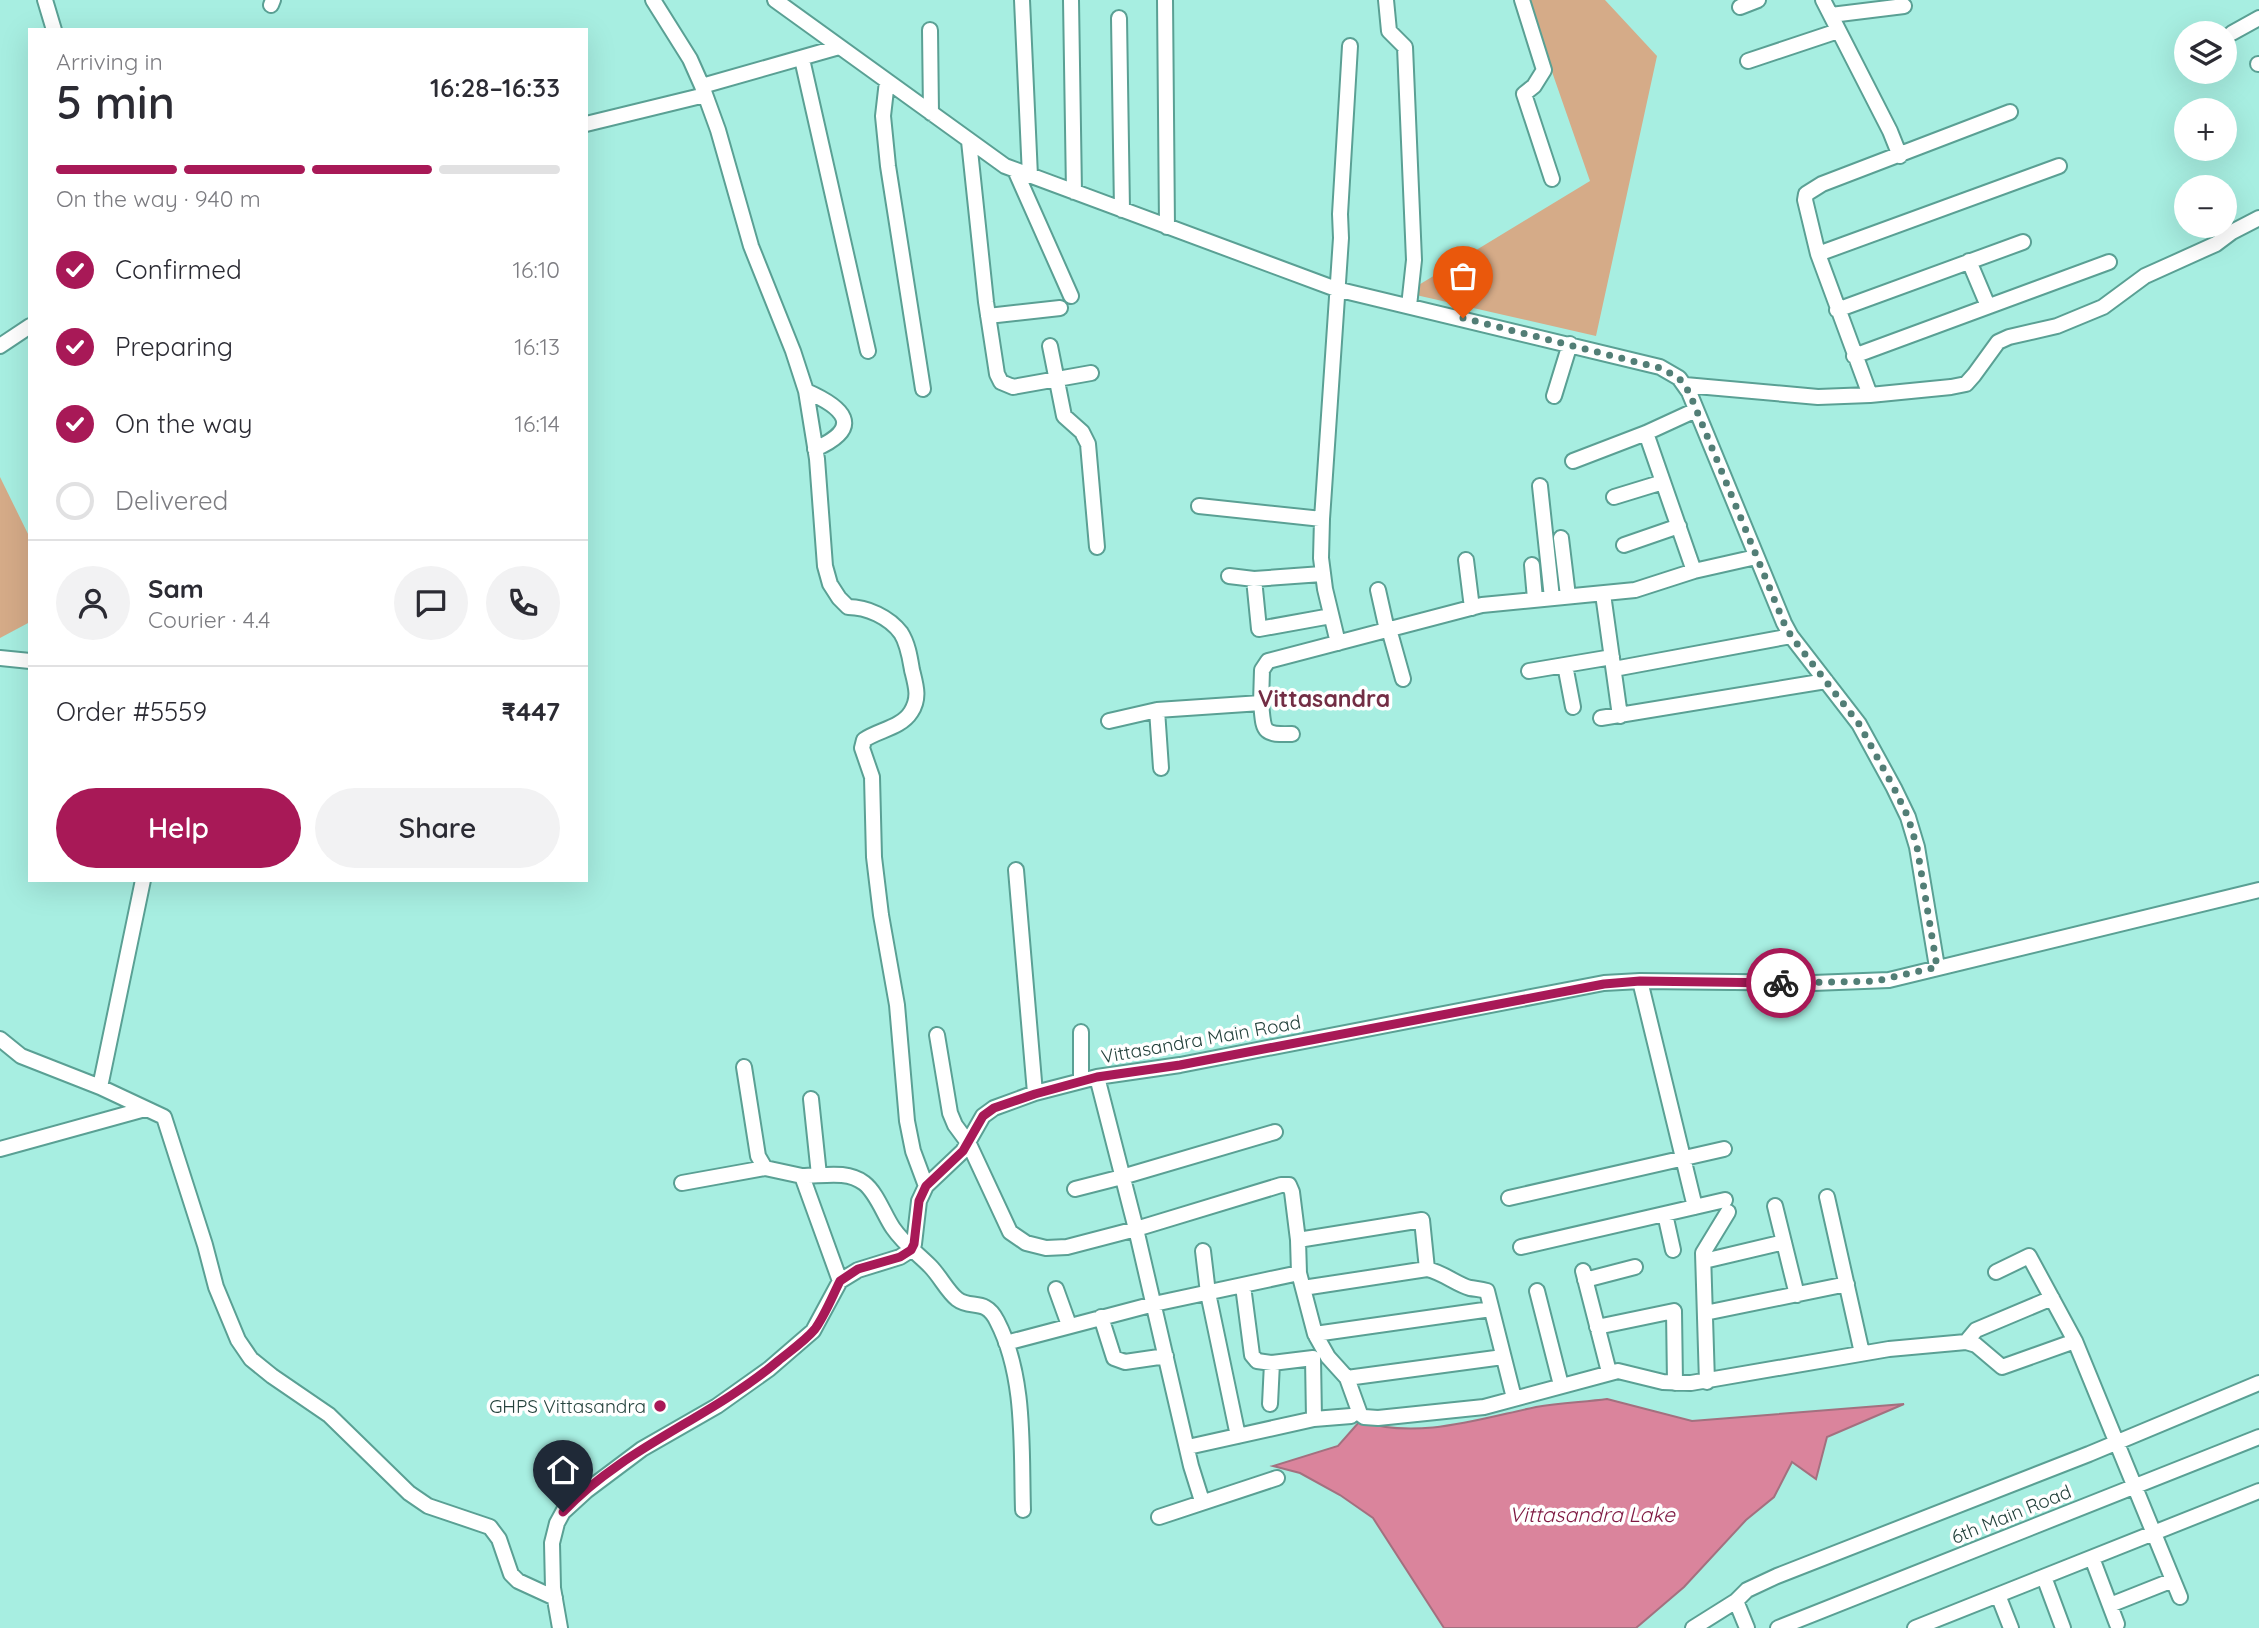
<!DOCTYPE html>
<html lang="en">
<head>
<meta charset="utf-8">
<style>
  body { margin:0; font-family:Quicksand,sans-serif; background:#f2f2f3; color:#2b2b33; height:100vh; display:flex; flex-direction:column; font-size:26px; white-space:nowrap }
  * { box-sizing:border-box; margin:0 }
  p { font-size:23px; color:#7c7c81 }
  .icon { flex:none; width:38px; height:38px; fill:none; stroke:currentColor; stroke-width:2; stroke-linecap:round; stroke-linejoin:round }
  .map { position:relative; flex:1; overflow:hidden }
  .details { position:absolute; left:28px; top:28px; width:560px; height:854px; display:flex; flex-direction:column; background:#fff; border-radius:0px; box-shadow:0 7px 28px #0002 }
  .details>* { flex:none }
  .fabs { position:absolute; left:2174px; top:21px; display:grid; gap:14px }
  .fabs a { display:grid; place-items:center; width:63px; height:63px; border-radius:50%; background:#fff; box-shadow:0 7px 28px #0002; font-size:35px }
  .pin { position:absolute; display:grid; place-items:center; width:60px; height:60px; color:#fff; margin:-72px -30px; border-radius:50% 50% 50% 0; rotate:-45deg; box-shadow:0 0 7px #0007 }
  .pin .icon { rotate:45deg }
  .courier { position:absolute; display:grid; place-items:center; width:70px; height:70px; margin:-35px; border:5px solid #a81957; border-radius:50%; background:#fff; color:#222; box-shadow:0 2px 9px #0007 }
  .summary em { font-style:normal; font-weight:600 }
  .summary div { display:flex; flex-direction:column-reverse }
  .summary { display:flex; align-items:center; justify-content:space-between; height:119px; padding:0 28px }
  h1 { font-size:46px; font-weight:600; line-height:52px }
  .bar { display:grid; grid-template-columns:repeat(4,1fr); gap:10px 7px; align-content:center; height:84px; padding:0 28px }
  .bar i { height:9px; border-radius:5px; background:#e1e1e2 }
  .bar .on { background:#a81957 }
  .bar p { grid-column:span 4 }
  .line { display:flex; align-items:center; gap:18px; padding:0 28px; border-top:2px solid #e1e1e2 }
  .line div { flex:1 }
  .round { display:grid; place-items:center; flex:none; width:74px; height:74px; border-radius:37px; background:#f2f2f3 }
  ol { padding:0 28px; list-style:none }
  li { display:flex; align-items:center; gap:21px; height:77px }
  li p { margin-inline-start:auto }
  li .icon { padding:7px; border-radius:50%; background:#a81957; color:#fff; stroke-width:4 }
  li:last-child { color:#7c7c81 }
  li i { width:38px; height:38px; border:4px solid #e1e1e2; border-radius:50% }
  .action { display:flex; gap:14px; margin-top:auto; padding:14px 28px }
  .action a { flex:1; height:80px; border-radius:42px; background:#a81957; color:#fff; font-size:28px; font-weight:600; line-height:80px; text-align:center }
  .action a+a { background:#f2f2f3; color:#2b2b33 }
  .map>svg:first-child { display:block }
  .green { fill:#d5ab88 }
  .water { fill:#da849c; stroke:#a3707f; stroke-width:2 }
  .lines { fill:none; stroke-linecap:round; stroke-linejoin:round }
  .minor-casing { stroke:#5aa094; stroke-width:18 }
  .minor { stroke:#fff; stroke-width:14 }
  .done { stroke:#527e76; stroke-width:7; stroke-dasharray:0 12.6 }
  .route { stroke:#a81957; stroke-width:9 }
  .poi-dot { fill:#a81957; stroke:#fff; stroke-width:2.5 }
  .labels { text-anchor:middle; stroke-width:7; stroke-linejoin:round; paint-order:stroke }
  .street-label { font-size:19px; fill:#24423c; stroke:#fff }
  .poi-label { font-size:19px; fill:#24423c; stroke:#fff; text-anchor:end }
  .water-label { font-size:21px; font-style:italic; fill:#7e1841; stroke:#fff }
  .quarter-label { font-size:23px; font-weight:bold; fill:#732e45; stroke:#fff }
</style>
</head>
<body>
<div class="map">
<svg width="2259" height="1628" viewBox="0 0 2259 1628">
  <rect width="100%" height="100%" fill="#a7eee1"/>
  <!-- green -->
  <path class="green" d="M 1527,0 L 1605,0 L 1657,56 L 1596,336 L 1416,295 L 1417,286 L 1590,181 Z
    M 0,477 L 30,538 L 30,622 L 0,638 Z"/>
  <!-- water -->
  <path class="water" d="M 1607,1399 L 1692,1421 L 1904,1404 L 1827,1437 L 1816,1479 L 1792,1462 L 1774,1497 L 1746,1520 L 1684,1587 L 1636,1628 L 1444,1628 L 1373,1518 L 1340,1495 L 1300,1473 L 1273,1466 L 1338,1446 L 1360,1421 C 1417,1440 1479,1419 1536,1407 C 1560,1403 1584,1402 1607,1399 Z"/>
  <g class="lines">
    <!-- minor casing -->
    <g class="minor-casing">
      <path id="minor" d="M 45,0 L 54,30
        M 653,0 L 690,59 L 702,86 L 718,130 L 751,246 L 793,351 L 806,391 L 817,459 L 825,566 L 830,584 L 839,598 L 848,607 C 867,607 889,617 901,633 C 908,644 910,658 912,670 C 916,686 920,698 911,712 C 901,728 878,730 864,740 L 862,748 L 872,777 L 874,857 L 881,915 L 897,1005 L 907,1121 L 913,1151 L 926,1186
        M 775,0 L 1005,166 L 1336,289 L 1660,367 L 1679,378 L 1689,392 L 1784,623 L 1791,636 L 1859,724 L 1894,788 L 1908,817 L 1917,847 L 1937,967
        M 1022,0 L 1030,176
        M 1071,0 L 1074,192
        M 1165,0 L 1167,227
        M 1386,0 L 1389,31 L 1405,47 L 1414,260 L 1409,306
        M 1522,0 L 1544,70 L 1534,86 L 1524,94 L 1552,179
        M 1823,0 L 1890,131 L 1900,156
        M 271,5 L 273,0
        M 1740,7 L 1758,0
        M 1831,15 L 1904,6
        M 1119,18 L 1122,210
        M 930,30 L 931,113
        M 2232,33 L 2259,18
        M 802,59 L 868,351
        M 1748,61 L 1838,31
        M 2258,64 L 2259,64
        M 887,81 L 883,116 L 888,166 L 923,389
        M 702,86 L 839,47
        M 586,124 L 705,95
        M 969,141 L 986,302 L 997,374 L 1001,382 L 1013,387 L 1091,373
        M 1015,170 L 1071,296
        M 1818,254 L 2059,166
        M 1969,261 L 1988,306
        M 1837,310 L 2023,242
        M 988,316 L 1060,308
        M 0,346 L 30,326
        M 1050,346 L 1064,416 L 1082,432 L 1088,444 L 1097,547
        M 1854,356 L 2109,262
        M 1685,385 L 1818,397 L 1870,395 L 1951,387 L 1966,384 L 1974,375 L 1998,342 L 2009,337 L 2057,326 L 2103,307 L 2145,276 L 2216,244 L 2232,232 L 2259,218
        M 806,391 C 843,407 865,427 815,449
        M 1870,395 L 1818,254 L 1805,200 L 1806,194 L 1822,184 L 2010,112
        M 1554,396 L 1570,344
        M 1646,433 L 1694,571
        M 1573,461 L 1646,433 L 1696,410
        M 1540,486 L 1552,598
        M 1614,497 L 1663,482
        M 1199,506 L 1322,519
        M 1561,538 L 1568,596
        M 1624,545 L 1679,526
        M 1466,560 L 1472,608
        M 1532,565 L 1535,599
        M 1229,576 L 1254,579 L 1322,574
        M 1254,579 L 1259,629 L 1331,616
        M 1378,590 L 1387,630
        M 1603,594 L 1620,716
        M 1389,629 L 1403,679
        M 1338,643 L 1325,589 L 1321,558 L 1322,519 L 1341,238 L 1340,214 L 1350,46
        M 0,658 L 30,661
        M 1565,665 L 1573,707
        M 1614,669 L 1791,636
        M 1529,671 L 1612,657
        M 1261,703 C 1264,731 1261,735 1292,734
        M 1157,710 L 1161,768
        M 1601,718 L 1826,681
        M 1109,721 L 1157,710 L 1261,703 L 1262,670 L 1268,661 L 1482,605 L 1635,590 L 1694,571 L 1756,557
        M 1016,870 L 1035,1093
        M 143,880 L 100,1087 L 164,1117 L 205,1245 L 216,1287 L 238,1340 L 251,1359 L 272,1376 L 329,1415 L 409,1493 L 428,1506 L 490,1527 L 499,1539 L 511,1574 L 518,1581 L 555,1598
        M 1640,981 L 1695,1207
        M 1081,1032 L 1081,1080
        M 937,1035 L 950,1113 L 955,1125 L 969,1144 L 1010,1232 L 1026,1243 L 1046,1248 L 1067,1247 L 1136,1229 L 1281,1185 L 1289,1185 L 1292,1192 L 1298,1240 L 1299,1273 L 1315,1334 L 1328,1357 L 1347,1378 L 1360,1414 L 1364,1417 L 1378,1418 L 1484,1407 L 1618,1371 L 1663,1382 L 1691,1383 L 1889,1349 L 1966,1342 L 1976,1345 L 2002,1367 L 2075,1341
        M 0,1039 L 21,1056 L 100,1087
        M 744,1067 L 758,1156 L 765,1168 L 802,1176 L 840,1281
        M 1097,1077 L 1136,1229 L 1191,1466 L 1202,1501
        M 811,1099 L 819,1175
        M 0,1149 L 145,1109
        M 802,1176 C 823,1176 847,1170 864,1183 C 877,1193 884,1215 893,1228 C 904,1244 917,1253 930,1266 C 940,1276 947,1291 957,1299 C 971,1310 985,1297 997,1321 C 1026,1377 1021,1448 1023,1510
        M 682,1183 L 765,1168
        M 1075,1189 L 1122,1177 L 1275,1132
        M 1827,1197 L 1862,1353
        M 1509,1198 L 1724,1149
        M 1775,1206 L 1797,1295
        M 1665,1214 L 1673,1250
        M 1298,1240 L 1422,1220 L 1427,1269
        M 1521,1247 L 1725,1200
        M 1203,1251 L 1208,1293 L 1238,1436
        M 1704,1261 L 1784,1242
        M 1583,1271 L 1609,1372
        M 1996,1272 L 2029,1256 L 2075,1341 L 2180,1597
        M 1585,1280 L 1635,1267
        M 1243,1286 L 1252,1355 L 1257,1361 L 1272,1363 L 1313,1358 L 1314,1419
        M 1303,1288 L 1427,1269 C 1444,1273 1456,1284 1470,1288 C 1476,1289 1481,1289 1487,1291 L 1514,1398
        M 1056,1289 L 1069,1325
        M 1537,1291 L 1561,1385
        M 1705,1313 L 1847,1284
        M 1101,1317 L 1114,1358 L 1125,1362 L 1166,1356
        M 1597,1327 L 1674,1311 L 1675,1383
        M 1315,1334 L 1491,1309
        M 1966,1342 L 1976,1330 L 2052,1298
        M 1006,1343 L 1154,1304 L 1299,1273
        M 1347,1378 L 1503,1357
        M 1707,1382 L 1703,1253 L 1728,1212
        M 1270,1404 L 1272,1363
        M 1188,1447 L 1314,1419 L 1351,1416
        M 1159,1517 L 1277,1478
        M 2092,1558 L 2117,1624
        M 2044,1577 L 2063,1628
        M 1998,1595 L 2011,1628
        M 2110,1605 L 2173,1580
        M 560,1628 L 553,1588 L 552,1543 L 557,1523 L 563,1512 L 586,1491 L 642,1449 L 717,1406 L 769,1369 L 813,1331 L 840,1281 L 858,1270 L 900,1257 L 911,1250 L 914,1244 L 919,1201 L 926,1186 L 963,1151 L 983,1116 L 994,1108 L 1035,1093 L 1097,1077 L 1180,1065 L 1604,983 L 1640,981 L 1813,983 L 1889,980 L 2259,890
        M 1693,1628 L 1736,1601
        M 1747,1628 L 1736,1601 L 1747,1590 L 1777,1576 L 2089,1454 L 2259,1383
        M 1778,1628 L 2259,1437
        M 1915,1628 L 2259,1491"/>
    </g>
    <!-- minor -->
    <use href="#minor" class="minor"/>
  </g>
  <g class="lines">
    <!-- done -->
    <path class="done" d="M 1463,318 L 1660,368 L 1679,378 L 1689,392 L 1784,623 L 1791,636 L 1859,724 L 1894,788 L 1908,817 L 1917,847 L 1937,967 L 1876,981 L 1781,983"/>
    <!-- route -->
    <path class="route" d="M 563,1512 C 624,1447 711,1418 778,1361 C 790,1351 805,1341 815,1329 C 825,1315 832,1297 840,1281 L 858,1269 L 900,1257 L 911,1250 L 914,1244 L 919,1201 L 926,1186 L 963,1151 L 983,1116 L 994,1108 L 1035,1094 L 1097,1077 L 1180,1065 L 1604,984 L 1640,981 L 1781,983"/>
  </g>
  <!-- markers -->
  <circle class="poi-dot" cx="660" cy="1406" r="7"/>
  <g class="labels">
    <!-- street labels -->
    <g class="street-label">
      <text transform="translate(1201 1039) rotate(-10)" y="7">Vittasandra Main Road</text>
      <text transform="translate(2011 1514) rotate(-22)" y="7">6th Main Road</text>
    </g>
    <!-- poi labels -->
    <g class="poi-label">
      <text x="646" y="1413">GHPS Vittasandra</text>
    </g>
    <!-- water labels -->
    <g class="water-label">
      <text x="1592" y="1522">Vittasandra Lake</text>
    </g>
    <!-- quarter labels -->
    <g class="quarter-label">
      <text x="1324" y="707">Vittasandra</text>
    </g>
  </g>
</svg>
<div class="fabs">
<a><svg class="icon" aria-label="layers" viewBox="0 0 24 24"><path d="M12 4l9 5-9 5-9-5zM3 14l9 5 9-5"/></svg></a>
<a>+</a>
<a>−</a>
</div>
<div class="pin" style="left:1463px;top:318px;background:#ea580c"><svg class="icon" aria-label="bag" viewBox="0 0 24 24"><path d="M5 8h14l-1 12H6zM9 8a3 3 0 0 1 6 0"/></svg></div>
<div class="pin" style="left:563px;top:1512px;background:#1f2937"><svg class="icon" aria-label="home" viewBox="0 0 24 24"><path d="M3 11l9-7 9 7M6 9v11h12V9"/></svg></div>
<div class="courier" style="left:1781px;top:983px"><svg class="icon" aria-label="bike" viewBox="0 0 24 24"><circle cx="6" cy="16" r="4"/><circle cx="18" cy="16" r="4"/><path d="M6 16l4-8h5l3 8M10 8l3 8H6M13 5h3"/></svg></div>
<section class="details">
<div class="summary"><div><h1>5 min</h1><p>Arriving in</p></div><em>16:28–16:33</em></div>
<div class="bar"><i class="on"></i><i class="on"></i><i class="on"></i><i></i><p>On the way · 940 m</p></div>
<ol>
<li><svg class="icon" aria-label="check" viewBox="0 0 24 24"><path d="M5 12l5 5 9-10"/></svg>Confirmed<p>16:10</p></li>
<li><svg class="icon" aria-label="check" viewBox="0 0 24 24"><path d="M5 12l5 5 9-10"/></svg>Preparing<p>16:13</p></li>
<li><svg class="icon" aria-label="check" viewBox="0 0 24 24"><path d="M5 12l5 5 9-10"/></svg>On the way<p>16:14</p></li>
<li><i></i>Delivered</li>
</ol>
<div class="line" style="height:126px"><a class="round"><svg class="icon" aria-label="person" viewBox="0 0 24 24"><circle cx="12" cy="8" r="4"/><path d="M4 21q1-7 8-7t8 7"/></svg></a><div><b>Sam</b><p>Courier · 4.4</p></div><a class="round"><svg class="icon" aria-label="chat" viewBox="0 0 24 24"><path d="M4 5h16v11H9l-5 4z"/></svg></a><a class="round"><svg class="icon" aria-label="phone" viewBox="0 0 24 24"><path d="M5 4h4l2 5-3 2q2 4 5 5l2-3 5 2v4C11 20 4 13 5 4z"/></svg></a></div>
<div class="line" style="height:91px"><div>Order #5559</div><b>₹447</b></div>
<div class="action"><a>Help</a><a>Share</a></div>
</section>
</div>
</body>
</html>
